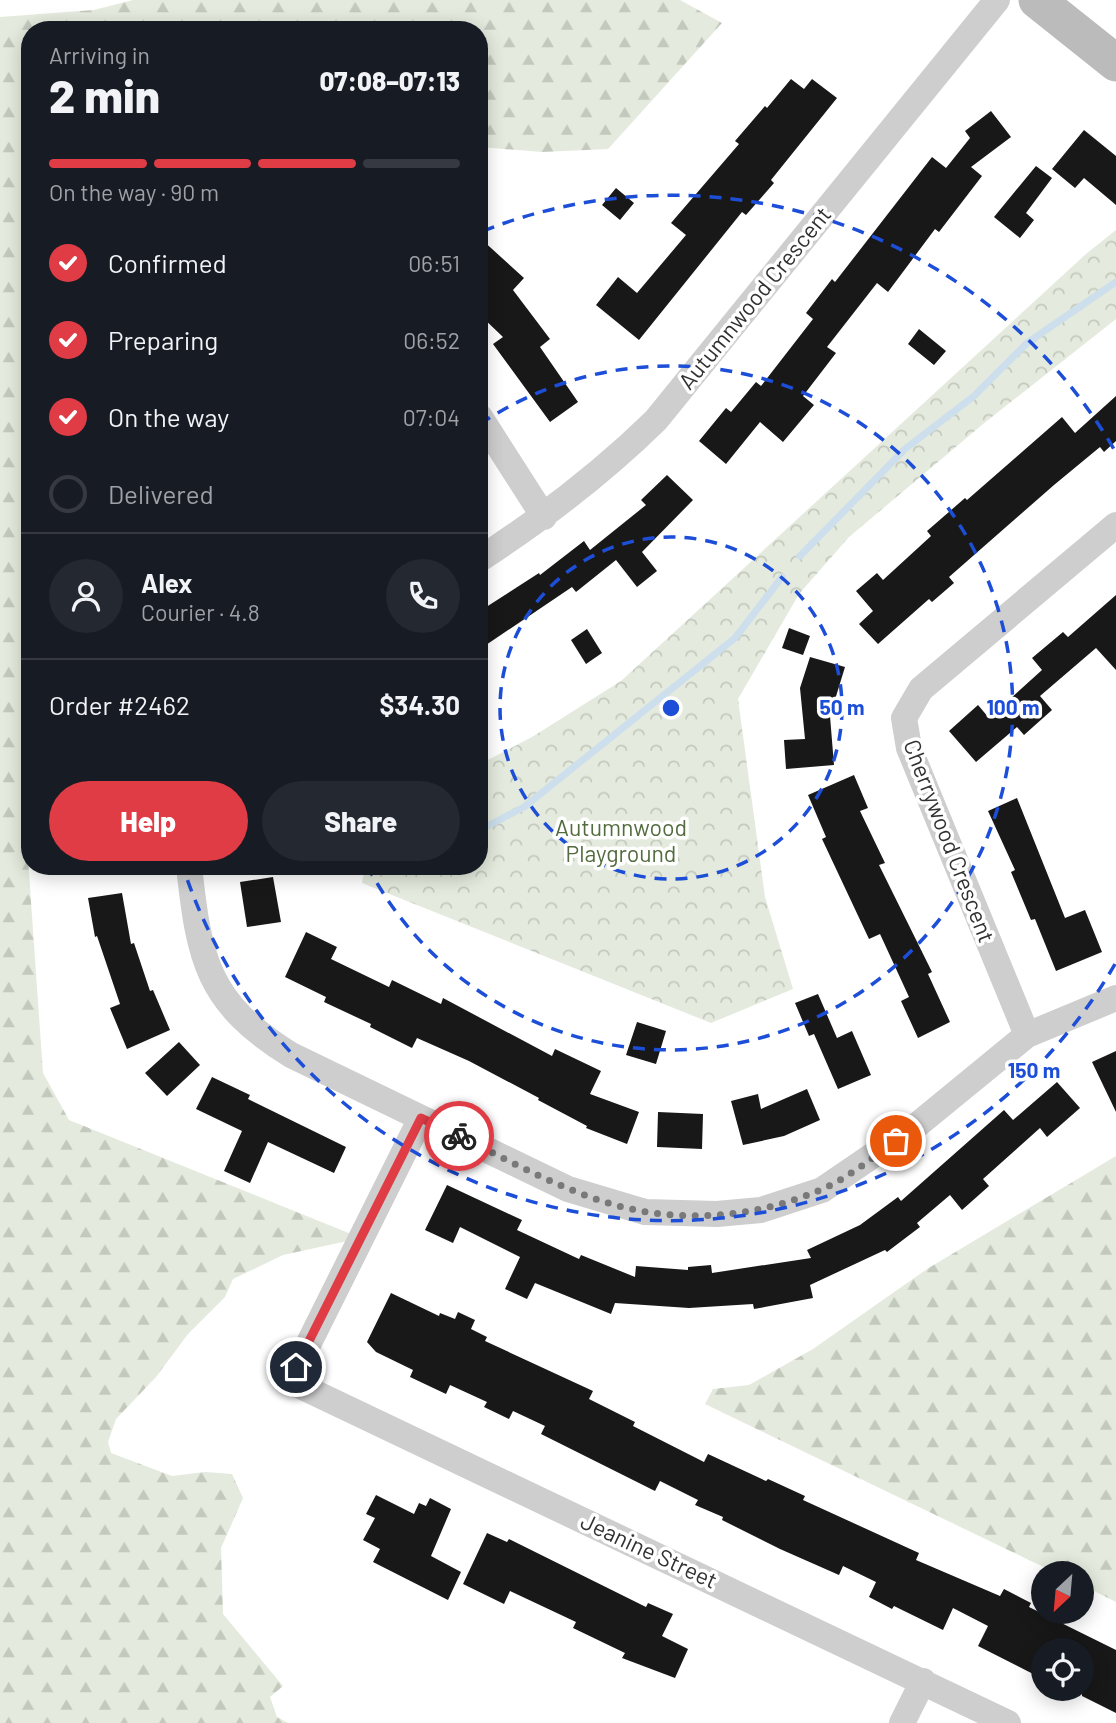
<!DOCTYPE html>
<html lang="en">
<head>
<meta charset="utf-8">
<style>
  body { margin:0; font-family:Barlow,sans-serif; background:#242831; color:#f1f3f6; height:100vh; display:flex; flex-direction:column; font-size:26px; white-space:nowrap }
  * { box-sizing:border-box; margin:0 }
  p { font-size:23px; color:#9ea1a6 }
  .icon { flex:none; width:38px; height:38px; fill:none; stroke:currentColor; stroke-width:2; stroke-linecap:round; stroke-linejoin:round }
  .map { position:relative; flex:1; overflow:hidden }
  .panel { position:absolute; left:21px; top:21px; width:467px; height:854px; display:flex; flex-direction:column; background:#171b24; border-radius:28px; box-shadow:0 4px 18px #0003 }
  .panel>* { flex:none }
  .needle { width:46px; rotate:206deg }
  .fabs { position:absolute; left:1031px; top:1561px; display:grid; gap:14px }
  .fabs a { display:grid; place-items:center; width:63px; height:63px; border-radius:50%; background:#171b24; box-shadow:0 4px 18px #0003; font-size:35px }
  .pin { position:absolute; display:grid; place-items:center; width:60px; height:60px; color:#fff; margin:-30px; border:4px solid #fff; border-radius:50%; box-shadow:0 2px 7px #0007 }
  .courier { position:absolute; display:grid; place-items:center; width:70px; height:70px; margin:-35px; border:5px solid #df3c46; border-radius:50%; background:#fff; color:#222; box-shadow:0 2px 9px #0007 }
  .headline em { font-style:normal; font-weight:800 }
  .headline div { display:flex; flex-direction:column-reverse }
  .headline { display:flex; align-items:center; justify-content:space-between; height:119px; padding:0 28px }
  h1 { font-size:46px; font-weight:800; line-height:52px }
  .bar { display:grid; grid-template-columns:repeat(4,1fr); gap:10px 7px; align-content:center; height:84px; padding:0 28px }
  .bar i { height:9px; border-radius:5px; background:#363941 }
  .bar .active { background:#df3c46 }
  .bar p { grid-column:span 4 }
  .line { display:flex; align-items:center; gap:18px; padding:0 28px; border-top:2px solid #363941 }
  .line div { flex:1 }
  .round { display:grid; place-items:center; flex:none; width:74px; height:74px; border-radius:37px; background:#242831 }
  ol { padding:0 28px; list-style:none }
  li { display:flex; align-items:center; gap:21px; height:77px }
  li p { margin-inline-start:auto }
  li .icon { padding:7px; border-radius:50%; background:#df3c46; color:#fff; stroke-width:4 }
  li:last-child { color:#9ea1a6 }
  li i { width:38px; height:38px; border:4px solid #363941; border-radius:50% }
  .button { display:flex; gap:14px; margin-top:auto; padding:14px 28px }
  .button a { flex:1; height:80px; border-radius:42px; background:#df3c46; color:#fff; font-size:28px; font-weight:800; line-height:80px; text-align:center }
  .button a+a { background:#242831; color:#f1f3f6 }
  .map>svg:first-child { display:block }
  .forest { fill:url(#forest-firs) }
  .park { fill:url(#park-crowns) }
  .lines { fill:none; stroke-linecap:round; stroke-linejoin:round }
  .stream { stroke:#cddfec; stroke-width:7 }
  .building { fill:#181818 }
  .street { stroke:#cecece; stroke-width:26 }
  .secondary { stroke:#bbb; stroke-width:37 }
  .done { stroke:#797979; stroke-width:7; stroke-dasharray:0 12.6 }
  .route { stroke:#df3c46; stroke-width:9 }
  .ring { fill:none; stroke:#1d4ed8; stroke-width:3.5; stroke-dasharray:12 9 }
  .labels { text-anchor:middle; stroke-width:7; stroke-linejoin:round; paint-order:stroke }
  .street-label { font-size:23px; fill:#313131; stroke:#fff }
  .park-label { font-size:23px; fill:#536c3f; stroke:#fff }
  .centre { fill:#1d4ed8; stroke:#fff; stroke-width:3.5 }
  .ring-label { font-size:21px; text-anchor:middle; font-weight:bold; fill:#1d4ed8; stroke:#fff; stroke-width:7; stroke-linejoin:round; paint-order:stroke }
</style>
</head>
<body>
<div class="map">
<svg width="1116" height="1723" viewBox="0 0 1116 1723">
  <defs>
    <pattern id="forest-firs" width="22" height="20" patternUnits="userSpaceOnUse" patternTransform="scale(1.75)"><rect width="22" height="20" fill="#e4eadd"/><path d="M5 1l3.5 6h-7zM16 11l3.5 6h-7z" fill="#c4c9be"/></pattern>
    <pattern id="park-crowns" width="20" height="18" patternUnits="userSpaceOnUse" patternTransform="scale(1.75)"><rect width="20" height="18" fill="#e4eadd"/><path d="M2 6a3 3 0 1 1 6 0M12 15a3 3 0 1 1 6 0" fill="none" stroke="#c4c9be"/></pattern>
  </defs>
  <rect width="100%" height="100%" fill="#fff"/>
  <!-- forest -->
  <path class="forest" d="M 133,0 L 680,0 L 722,23 L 608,149 L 542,152 L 480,147 L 480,30 L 30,30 L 30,808 L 26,830 L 43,1073 L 69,1120 L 361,1238 L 283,1255 L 233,1279 L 225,1297 L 188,1334 L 156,1377 L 116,1419 L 108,1442 L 111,1453 L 172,1476 L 205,1472 L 232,1474 L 243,1498 L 221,1548 L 223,1614 L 283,1686 L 270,1697 L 277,1717 L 288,1723 L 0,1723 L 0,17 L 94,10 Z
    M 1116,1156 L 1116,1602 L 1082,1585 L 1082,1573 L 1056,1573 L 705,1404 L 713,1389 L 749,1385 L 813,1349 L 927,1269 Z"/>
  <!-- park -->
  <path class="park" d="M 1116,230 L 1116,319 L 983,424 L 849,537 L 799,594 L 738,699 L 765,897 L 793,989 L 711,1023 L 362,883 L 365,866 L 480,866 L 480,764 L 532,737 L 621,681 L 1086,254 Z"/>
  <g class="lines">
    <!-- stream -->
    <path class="stream" d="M 800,556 L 905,449 L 974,396 L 1027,343 L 1116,282
      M 480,830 L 524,807 L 735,638 L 782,577
      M 378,871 L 391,866"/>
  </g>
  <!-- building -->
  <path class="building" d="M 791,79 L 804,89 L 812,79 L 837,98 L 771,180 L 774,183 L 746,215 L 742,212 L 639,340 L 596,305 L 618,277 L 637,293 L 686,235 L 671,223 L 739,144 L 735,141 L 765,106 L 767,108 Z
    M 991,111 L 1011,137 L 971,167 L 982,176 L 939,232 L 935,229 L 888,292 L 877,283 L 827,347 L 836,353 L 803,396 L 814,405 L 783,442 L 760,422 L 726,464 L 699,441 L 726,408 L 731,412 L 756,382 L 761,386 L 813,319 L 806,313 L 832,279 L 835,282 L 932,157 L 946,168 L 970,138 L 965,131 Z
    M 1084,130 L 1116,156 L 1116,205 L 1084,178 L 1075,188 L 1052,169 Z
    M 1036,166 L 1052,178 L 1026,213 L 1034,220 L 1020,238 L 994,217 Z
    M 616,188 L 634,203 L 620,220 L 602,205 Z
    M 480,238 L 524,278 L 513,290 L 550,339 L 540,347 L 578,402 L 550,422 L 493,344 L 503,337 L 480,315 Z
    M 919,329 L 946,351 L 934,365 L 908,344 Z
    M 1116,396 L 1116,441 L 1104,452 L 1100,447 L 1054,485 L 949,577 L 954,583 L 932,602 L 929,599 L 878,644 L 859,624 L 873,611 L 856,591 L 877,573 L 883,580 L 931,536 L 927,531 L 965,498 L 967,500 L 1062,417 L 1075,433 Z
    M 667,475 L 693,500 L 642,552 L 657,571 L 637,587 L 616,560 L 576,592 L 572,587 L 480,649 L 480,611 L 539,573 L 540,575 L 584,541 L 590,550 L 646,505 L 641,500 Z
    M 1116,595 L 1116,670 L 1096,648 L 1040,696 L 1052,710 L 1024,735 L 1017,727 L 976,762 L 949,731 L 978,705 L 989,718 L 1042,670 L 1032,658 L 1063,632 L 1068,637 Z
    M 789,628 L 810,636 L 803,655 L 782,648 Z
    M 587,629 L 602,653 L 586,664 L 571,640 Z
    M 810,657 L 845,667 L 830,716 L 834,765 L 786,769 L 784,740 L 805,739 L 800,688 Z
    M 854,775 L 868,808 L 860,811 L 885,863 L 879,865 L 932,972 L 928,974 L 950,1022 L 918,1038 L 901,1001 L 909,997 L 880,934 L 869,939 L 822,839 L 826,837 L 808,795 Z
    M 1017,798 L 1065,918 L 1085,910 L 1102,952 L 1056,971 L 1035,919 L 1031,920 L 1011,872 L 1015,870 L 988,811 Z
    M 273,877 L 281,922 L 247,927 L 240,882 Z
    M 122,893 L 131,944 L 134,943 L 150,991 L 153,990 L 170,1030 L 127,1049 L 110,1008 L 120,1004 L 97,936 L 95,937 L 88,898 Z
    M 306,932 L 337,947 L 331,959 L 389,987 L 392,980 L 441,1004 L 443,998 L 552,1056 L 555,1049 L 601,1071 L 590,1094 L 639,1112 L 627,1144 L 586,1128 L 587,1126 L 538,1100 L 539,1098 L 469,1061 L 417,1038 L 412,1048 L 370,1027 L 371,1024 L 324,1002 L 326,997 L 285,977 Z
    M 818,994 L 837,1038 L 852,1031 L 871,1075 L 838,1089 L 814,1034 L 809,1036 L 795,1003 Z
    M 637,1022 L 666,1031 L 656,1064 L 626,1055 Z
    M 179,1042 L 200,1065 L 167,1096 L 145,1073 Z
    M 1116,1051 L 1116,1112 L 1092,1062 Z
    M 212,1077 L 250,1095 L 248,1099 L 346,1147 L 334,1173 L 268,1142 L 250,1183 L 224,1171 L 242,1131 L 196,1109 Z
    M 1057,1082 L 1080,1108 L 1047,1137 L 1040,1128 L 983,1179 L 989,1186 L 962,1210 L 950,1195 L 917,1223 L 920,1227 L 887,1252 L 885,1250 L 810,1285 L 813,1298 L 754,1309 L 753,1304 L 689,1308 L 615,1303 L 611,1314 L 535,1283 L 527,1299 L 505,1289 L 520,1257 L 460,1227 L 453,1243 L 425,1230 L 447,1185 L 522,1220 L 517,1230 L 579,1259 L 581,1255 L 635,1277 L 636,1266 L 688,1270 L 688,1267 L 711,1265 L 712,1273 L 811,1258 L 807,1250 L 860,1225 L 898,1197 L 901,1201 L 1004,1110 L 1013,1120 Z
    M 807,1089 L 820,1120 L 784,1136 L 743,1145 L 731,1101 L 758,1094 L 761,1109 Z
    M 658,1112 L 703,1114 L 702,1149 L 657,1147 Z
    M 391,1293 L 439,1316 L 440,1313 L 455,1319 L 458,1312 L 475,1320 L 471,1329 L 487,1337 L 485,1341 L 593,1391 L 589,1399 L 635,1422 L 633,1426 L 704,1462 L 708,1454 L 766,1481 L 768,1479 L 805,1496 L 803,1500 L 919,1553 L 916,1560 L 1000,1596 L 1004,1589 L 1031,1603 L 1029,1607 L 1116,1650 L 1116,1713 L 1082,1696 L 1082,1650 L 1043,1650 L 1043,1679 L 978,1646 L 988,1626 L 953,1608 L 943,1630 L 894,1606 L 892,1609 L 869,1597 L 876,1582 L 843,1566 L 839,1575 L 780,1549 L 722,1520 L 723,1517 L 695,1505 L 698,1500 L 660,1481 L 655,1491 L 541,1434 L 545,1426 L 513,1411 L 509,1419 L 484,1407 L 487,1402 L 450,1385 L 446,1394 L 410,1377 L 413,1370 L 376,1352 L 367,1342 Z
    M 376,1495 L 414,1514 L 419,1503 L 426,1506 L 430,1498 L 451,1509 L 431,1556 L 461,1572 L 448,1600 L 373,1562 L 380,1549 L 363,1540 L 375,1518 L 366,1514 Z
    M 487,1533 L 507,1542 L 509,1539 L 646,1607 L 648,1603 L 673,1614 L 662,1636 L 688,1649 L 675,1678 L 622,1658 L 625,1653 L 573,1628 L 576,1622 L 510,1591 L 504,1604 L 463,1584 Z"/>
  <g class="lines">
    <!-- street -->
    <path class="street" d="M 480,417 L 544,517
      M 480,559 C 543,518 602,473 656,420 L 997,0
      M 189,866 C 199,959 207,1003 291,1055 L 568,1189 L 645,1212 L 717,1214 L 761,1210 L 822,1190 L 916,1126 L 1027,1035 L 1116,998
      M 1027,1035 L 909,748 L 904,718 L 921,689 L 1116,525
      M 421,1118 L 290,1381 L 1008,1723
      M 902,1723 L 923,1681"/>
    <!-- secondary -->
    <path class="secondary" d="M 1037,0 L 1116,63"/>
  </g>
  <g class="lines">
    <!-- done -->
    <path class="done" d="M 459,1136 C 506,1159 554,1186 605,1202 C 673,1224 754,1219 820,1190 C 847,1179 872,1158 896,1141"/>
    <!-- route -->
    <path class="route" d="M 296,1367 L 421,1118 L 459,1136"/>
  </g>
  <!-- distance rings -->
  <g class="ring">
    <circle cx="671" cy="708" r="171"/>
    <path d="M480 424A342 342 0 1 1 369 869"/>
    <path d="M1115 964A513 513 0 0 1 183 867M483 231A513 513 0 0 1 1115 451"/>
  </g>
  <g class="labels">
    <!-- street labels -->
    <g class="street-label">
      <text transform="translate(755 298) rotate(-51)" y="8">Autumnwood Crescent</text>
      <text transform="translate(949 841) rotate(69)" y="8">Cherrywood Crescent</text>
      <text transform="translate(649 1551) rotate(25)" y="8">Jeanine Street</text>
    </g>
    <!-- park labels -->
    <g class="park-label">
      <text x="621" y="836">Autumnwood<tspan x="621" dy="26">Playground</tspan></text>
    </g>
  </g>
  <circle cx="671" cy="708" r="10" class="centre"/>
  <g class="ring-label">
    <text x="842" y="715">50 m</text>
    <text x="1013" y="715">100 m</text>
    <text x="1034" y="1078">150 m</text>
  </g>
</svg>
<div class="fabs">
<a><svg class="needle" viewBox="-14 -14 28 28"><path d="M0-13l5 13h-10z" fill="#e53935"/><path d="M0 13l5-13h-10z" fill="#9ea1a6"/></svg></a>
<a><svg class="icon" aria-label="locate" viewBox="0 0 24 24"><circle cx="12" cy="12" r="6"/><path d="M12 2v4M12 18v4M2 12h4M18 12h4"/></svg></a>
</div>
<div class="pin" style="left:896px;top:1141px;background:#ea580c"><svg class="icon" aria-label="bag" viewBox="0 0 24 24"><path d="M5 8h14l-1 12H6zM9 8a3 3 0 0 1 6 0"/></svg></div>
<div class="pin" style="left:296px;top:1367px;background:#1f2937"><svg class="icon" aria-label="home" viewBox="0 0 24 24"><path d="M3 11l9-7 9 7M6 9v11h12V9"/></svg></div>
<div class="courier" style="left:459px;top:1136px"><svg class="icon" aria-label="bike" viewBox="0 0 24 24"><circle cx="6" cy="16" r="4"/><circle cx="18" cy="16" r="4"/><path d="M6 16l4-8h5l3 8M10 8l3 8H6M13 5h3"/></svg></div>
<section class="panel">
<div class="headline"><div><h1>2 min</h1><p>Arriving in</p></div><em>07:08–07:13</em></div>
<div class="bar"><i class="active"></i><i class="active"></i><i class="active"></i><i></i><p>On the way · 90 m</p></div>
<ol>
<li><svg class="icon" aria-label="check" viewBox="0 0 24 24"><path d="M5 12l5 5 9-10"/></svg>Confirmed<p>06:51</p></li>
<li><svg class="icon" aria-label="check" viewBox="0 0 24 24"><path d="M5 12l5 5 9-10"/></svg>Preparing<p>06:52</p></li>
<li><svg class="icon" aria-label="check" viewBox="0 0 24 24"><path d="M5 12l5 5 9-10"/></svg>On the way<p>07:04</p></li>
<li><i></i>Delivered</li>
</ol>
<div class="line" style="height:126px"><a class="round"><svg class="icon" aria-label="person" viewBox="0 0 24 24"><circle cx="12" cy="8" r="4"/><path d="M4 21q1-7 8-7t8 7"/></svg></a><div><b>Alex</b><p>Courier · 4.8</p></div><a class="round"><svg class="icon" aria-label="phone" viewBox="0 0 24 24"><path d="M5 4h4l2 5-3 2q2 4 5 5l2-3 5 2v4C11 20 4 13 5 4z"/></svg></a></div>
<div class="line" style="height:91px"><div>Order #2462</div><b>$34.30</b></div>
<div class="button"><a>Help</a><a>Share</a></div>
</section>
</div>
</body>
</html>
